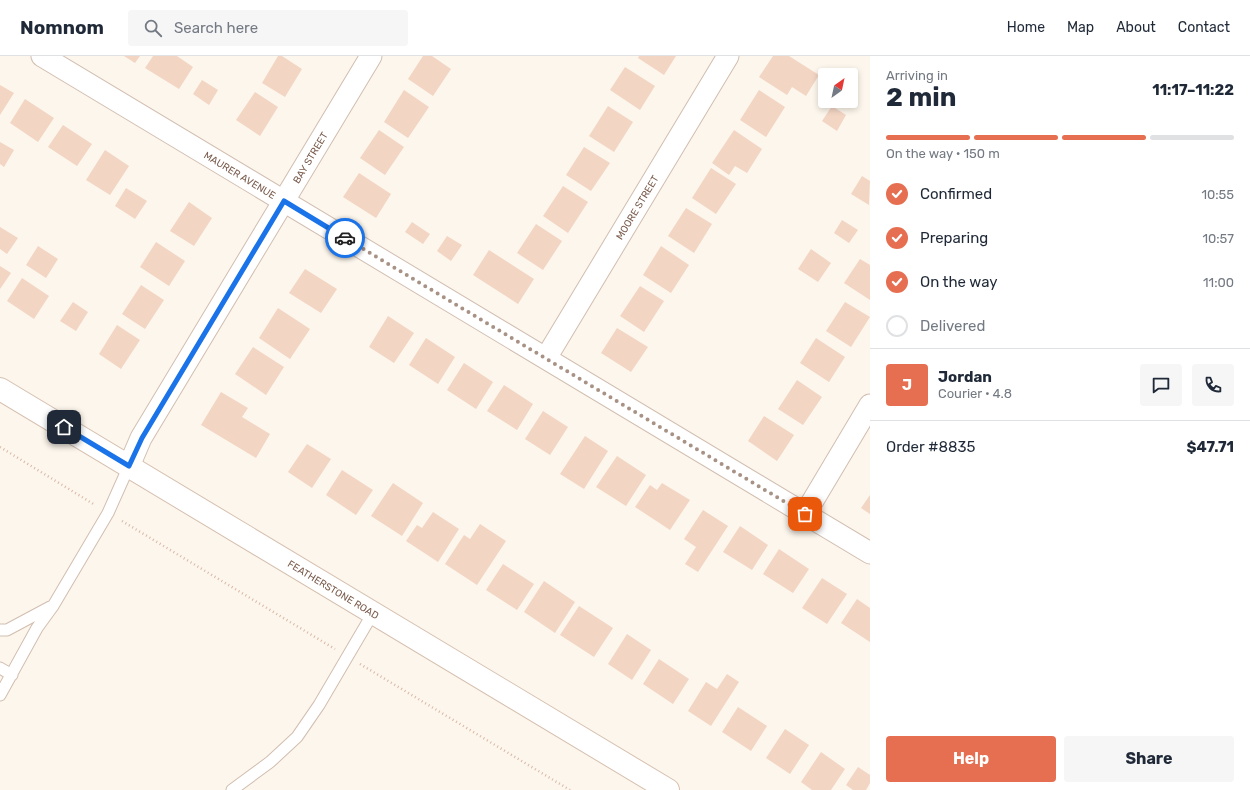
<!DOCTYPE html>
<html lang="en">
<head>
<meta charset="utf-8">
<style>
  body { margin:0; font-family:Rubik,sans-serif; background:#f6f6f7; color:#1f2937; height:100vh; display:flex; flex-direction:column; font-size:15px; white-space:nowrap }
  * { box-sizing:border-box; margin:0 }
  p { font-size:13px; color:#747a83 }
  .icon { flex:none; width:22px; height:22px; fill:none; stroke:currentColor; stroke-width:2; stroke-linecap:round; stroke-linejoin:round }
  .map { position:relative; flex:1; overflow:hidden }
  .panel { display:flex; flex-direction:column; background:#fff; width:380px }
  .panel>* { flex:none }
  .needle { width:26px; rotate:33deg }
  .fabs { position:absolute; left:818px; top:12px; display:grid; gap:8px }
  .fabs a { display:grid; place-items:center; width:40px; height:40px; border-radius:4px; background:#fff; box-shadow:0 2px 6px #0003; font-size:20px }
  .pin { position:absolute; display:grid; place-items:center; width:34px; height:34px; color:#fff; margin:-17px; border-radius:8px; box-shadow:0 2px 6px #0006 }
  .courier { position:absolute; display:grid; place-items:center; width:40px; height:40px; margin:-20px; border:3px solid #1a73e8; border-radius:50%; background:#fff; color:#222; box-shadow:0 1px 5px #0007 }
  .summary em { font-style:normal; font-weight:700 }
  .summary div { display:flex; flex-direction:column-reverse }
  .summary { display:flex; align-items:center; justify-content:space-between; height:68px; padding:0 16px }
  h1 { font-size:26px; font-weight:700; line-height:30px }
  .bar { display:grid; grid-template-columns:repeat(4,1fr); gap:6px 4px; align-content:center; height:48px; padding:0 16px }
  .bar i { height:5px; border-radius:3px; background:#e0e1e3 }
  .bar .current { background:#e76f51 }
  .bar p { grid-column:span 4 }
  .line { display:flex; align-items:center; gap:10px; padding:0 16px; border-top:1px solid #e0e1e3 }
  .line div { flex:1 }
  .round { display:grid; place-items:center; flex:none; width:42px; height:42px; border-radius:4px; background:#f6f6f7 }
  ol { padding:0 16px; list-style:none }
  li { display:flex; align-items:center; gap:12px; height:44px }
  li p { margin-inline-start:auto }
  li .icon { padding:4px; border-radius:50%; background:#e76f51; color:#fff; stroke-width:4 }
  li:last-child { color:#747a83 }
  li i { width:22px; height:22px; border:2px solid #e0e1e3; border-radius:50% }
  .action { display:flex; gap:8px; margin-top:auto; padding:8px 16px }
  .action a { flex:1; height:46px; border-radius:4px; background:#e76f51; color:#fff; font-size:16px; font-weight:700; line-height:46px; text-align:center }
  .action a+a { background:#f6f6f7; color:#1f2937 }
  header { display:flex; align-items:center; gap:24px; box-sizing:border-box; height:56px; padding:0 20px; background:#fff; border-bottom:1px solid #e0e1e3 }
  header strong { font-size:19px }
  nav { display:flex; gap:22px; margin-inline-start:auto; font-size:14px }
  .search { width:280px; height:36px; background:#f6f6f7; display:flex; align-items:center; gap:10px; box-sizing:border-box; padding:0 14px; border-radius:4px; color:#747a83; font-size:15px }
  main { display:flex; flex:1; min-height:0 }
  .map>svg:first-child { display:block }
  .building { fill:#f3d5c3 }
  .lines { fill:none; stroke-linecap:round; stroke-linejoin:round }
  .lane-casing { stroke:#d1beb0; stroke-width:13 }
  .street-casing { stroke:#d1beb0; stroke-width:23 }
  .secondary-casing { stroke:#d6c0b0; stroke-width:24 }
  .path { stroke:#d9b8a5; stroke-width:2.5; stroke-dasharray:1 3; stroke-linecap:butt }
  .lane { stroke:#fff; stroke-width:11 }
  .street { stroke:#fff; stroke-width:21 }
  .secondary { stroke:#fff; stroke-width:22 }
  .done { stroke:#a89285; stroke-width:4; stroke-dasharray:0 7.2 }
  .route { stroke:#1a73e8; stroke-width:5 }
  .labels { text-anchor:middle; stroke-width:3.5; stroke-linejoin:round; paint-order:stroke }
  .street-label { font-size:10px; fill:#7a5c4d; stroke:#fffaf3 }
</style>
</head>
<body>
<header>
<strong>Nomnom</strong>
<div class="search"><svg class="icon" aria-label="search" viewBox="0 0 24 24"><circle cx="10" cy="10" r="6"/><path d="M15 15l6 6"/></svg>Search here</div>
<nav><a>Home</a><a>Map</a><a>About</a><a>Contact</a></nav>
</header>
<main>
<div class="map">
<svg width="870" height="734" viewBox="0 0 870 734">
  <rect width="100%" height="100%" fill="#fdf6ec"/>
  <!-- building -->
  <path class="building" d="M 124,0 L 140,0 L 135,7 Z
    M 153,0 L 177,0 L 193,11 L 179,33 L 145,12 Z
    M 278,0 L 282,0 L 302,13 L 285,41 L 262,27 Z
    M 423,0 L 432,0 L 451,13 L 433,40 L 408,23 Z
    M 639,0 L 676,0 L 664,19 L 638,2 Z
    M 773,0 L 789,0 L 819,19 L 806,40 L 792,31 L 787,39 L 759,21 Z
    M 625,11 L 655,30 L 640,54 L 610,34 Z
    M 202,24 L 218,34 L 209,49 L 193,38 Z
    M 0,29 L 14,37 L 0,59 Z
    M 404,34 L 429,51 L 408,82 L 384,66 Z
    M 759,34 L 785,51 L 766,81 L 740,64 Z
    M 255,36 L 278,51 L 260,80 L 236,64 Z
    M 25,43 L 54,62 L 38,86 L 10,67 Z
    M 608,50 L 633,66 L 614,96 L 589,80 Z
    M 832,50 L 846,59 L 837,75 L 822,65 Z
    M 63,69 L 92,88 L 77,110 L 48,91 Z
    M 379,74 L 404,91 L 385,119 L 360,102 Z
    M 734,74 L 762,93 L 747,117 L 735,110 L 729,119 L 712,107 Z
    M 0,86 L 14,94 L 4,111 L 0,108 Z
    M 584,91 L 610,107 L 591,135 L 566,119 Z
    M 105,94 L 129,110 L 110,139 L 86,124 Z
    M 711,112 L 736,128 L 716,158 L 692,142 Z
    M 359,117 L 391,138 L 376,162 L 343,141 Z
    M 862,120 L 870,125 L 869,149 L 851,138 Z
    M 563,130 L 588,146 L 568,177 L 543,160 Z
    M 126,132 L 147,145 L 135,163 L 115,150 Z
    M 189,146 L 212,162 L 194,190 L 170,175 Z
    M 686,152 L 712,168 L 694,197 L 668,180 Z
    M 842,164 L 858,174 L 849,187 L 834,177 Z
    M 412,166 L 430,178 L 423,188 L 405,176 Z
    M 536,168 L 562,185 L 543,214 L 517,197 Z
    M 0,171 L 18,182 L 7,198 L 0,193 Z
    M 447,180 L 462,189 L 451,205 L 437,195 Z
    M 156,186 L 185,205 L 169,230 L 140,211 Z
    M 38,190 L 58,203 L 46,222 L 26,209 Z
    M 661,190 L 689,209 L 671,237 L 643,219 Z
    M 811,193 L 831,207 L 818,226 L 798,213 Z
    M 489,194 L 534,223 L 518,248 L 473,219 Z
    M 860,203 L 870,209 L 870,244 L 844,227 Z
    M 0,210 L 11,217 L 0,233 Z
    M 305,213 L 337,233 L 321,257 L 289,237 Z
    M 22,222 L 49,240 L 34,263 L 7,245 Z
    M 141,229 L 164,244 L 145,273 L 122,258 Z
    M 640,230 L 664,245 L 644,276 L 620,260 Z
    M 73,246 L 88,256 L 76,275 L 60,265 Z
    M 845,246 L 870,261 L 851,291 L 826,275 Z
    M 278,252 L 310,273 L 290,303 L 259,282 Z
    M 388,260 L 414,277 L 394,307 L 369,291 Z
    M 117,269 L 140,284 L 121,313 L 99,298 Z
    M 617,272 L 648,291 L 631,316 L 601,297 Z
    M 426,282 L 455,301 L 438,328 L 409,309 Z
    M 816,282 L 845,301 L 829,326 L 800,307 Z
    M 253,291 L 284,311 L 266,339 L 235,318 Z
    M 464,307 L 493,326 L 476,353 L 447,334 Z
    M 797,324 L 822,341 L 803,369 L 778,353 Z
    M 504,329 L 533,348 L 517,374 L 487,355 Z
    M 221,336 L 248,352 L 242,361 L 270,378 L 256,402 L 201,369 Z
    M 543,355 L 568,371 L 550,399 L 525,383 Z
    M 764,360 L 794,379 L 777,405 L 748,385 Z
    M 585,380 L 608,395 L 584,433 L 560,418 Z
    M 307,388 L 331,403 L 312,432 L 288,416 Z
    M 617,400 L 646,419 L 626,450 L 596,431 Z
    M 342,414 L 373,434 L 356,459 L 326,439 Z
    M 393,427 L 423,447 L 402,480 L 371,460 Z
    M 662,427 L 690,444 L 670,474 L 635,451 L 650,429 L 657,434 Z
    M 870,439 L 870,458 L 861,452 Z
    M 703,454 L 728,470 L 698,516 L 685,508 L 696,491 L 684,483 Z
    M 433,456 L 459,473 L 438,506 L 406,485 L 417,469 L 422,472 Z
    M 480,468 L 506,485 L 477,529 L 445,508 L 464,479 L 470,483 Z
    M 740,470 L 768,489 L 752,514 L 723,496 Z
    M 779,493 L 809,513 L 793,537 L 763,518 Z
    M 503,508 L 534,528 L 517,554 L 486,534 Z
    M 822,522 L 847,538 L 827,568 L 802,552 Z
    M 544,525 L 575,546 L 555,577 L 524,556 Z
    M 857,543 L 870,552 L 870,586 L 841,567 Z
    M 579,550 L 613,572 L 594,601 L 560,579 Z
    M 627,578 L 651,594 L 632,624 L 608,608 Z
    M 659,603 L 689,623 L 673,648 L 643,628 Z
    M 727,618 L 739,626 L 711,670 L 688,655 L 706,626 L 717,633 Z
    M 738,651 L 767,670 L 751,695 L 722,676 Z
    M 785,673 L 809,689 L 790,718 L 766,702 Z
    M 821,696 L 845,713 L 831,734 L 812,734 L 801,726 Z
    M 858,711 L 870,719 L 870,727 L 866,734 L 853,734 L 846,729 Z"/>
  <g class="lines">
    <!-- lane casing -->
    <g class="lane-casing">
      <path id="lane" d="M 0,574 L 7,574 L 50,551
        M 0,612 L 12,619
        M 0,639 L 37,572 L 53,550 L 108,457 L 129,410
        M 232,734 L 270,706 L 297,681 L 319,649 L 373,557"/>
    </g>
    <!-- street casing -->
    <g class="street-casing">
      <g id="street">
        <path id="s1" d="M 42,0 L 870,497"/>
        <path id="s2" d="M 546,302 L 728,0"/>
        <path id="s3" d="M 129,410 L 141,382 L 371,0"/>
        <path d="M 805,458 L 870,349"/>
      </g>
    </g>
    <!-- secondary casing -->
    <g class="secondary-casing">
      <g id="secondary">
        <path id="s4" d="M 0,333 L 668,734"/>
      </g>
    </g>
    <!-- path -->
    <path class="path" d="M 0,391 L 95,449
      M 122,465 L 335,593
      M 360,608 L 570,734"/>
    <!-- lane -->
    <use href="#lane" class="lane"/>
    <!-- street -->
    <use href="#street" class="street"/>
    <!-- secondary -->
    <use href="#secondary" class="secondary"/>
  </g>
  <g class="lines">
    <!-- done -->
    <path class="done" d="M 345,182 L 805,458"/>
    <!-- route -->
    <path class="route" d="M 64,371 L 129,410 L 142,382 L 284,145 L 345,182"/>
  </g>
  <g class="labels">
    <!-- street labels -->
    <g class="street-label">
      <text dy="4" stroke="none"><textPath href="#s3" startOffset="358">BAY STREET</textPath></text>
      <text dy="4" stroke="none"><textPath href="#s1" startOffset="231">MAURER AVENUE</textPath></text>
      <text dy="4" stroke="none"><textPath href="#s2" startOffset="176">MOORE STREET</textPath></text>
      <text dy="4" stroke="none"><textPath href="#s4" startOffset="389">FEATHERSTONE ROAD</textPath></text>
    </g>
  </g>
</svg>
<div class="fabs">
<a><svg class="needle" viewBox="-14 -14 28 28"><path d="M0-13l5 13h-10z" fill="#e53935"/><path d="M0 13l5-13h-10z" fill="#747a83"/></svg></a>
</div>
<div class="pin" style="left:805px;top:458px;background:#ea580c"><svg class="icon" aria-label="bag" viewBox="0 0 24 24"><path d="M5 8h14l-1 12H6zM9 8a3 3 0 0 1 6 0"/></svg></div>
<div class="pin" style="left:64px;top:371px;background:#1f2937"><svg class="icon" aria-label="home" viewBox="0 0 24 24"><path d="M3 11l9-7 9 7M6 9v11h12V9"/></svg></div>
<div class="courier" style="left:345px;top:182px"><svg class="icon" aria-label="car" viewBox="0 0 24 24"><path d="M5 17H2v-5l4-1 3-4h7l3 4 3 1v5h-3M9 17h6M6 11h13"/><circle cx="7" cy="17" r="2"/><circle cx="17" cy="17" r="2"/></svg></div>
</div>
<section class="panel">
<div class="summary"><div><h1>2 min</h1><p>Arriving in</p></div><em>11:17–11:22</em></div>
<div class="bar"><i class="current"></i><i class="current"></i><i class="current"></i><i></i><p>On the way · 150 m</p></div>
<ol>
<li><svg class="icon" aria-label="check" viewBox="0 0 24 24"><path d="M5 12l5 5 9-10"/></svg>Confirmed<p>10:55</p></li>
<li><svg class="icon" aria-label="check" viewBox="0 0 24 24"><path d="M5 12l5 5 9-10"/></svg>Preparing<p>10:57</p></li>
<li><svg class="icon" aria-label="check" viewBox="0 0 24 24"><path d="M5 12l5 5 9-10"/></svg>On the way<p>11:00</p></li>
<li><i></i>Delivered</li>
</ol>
<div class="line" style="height:72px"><b class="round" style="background:#e76f51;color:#fff">J</b><div><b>Jordan</b><p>Courier · 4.8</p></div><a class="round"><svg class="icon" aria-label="chat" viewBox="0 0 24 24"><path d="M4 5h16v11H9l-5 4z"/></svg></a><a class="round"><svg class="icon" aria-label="phone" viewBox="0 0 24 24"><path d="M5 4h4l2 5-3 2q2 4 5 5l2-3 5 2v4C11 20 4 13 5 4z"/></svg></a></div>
<div class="line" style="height:52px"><div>Order #8835</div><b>$47.71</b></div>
<div class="action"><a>Help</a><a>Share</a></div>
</section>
</main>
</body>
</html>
